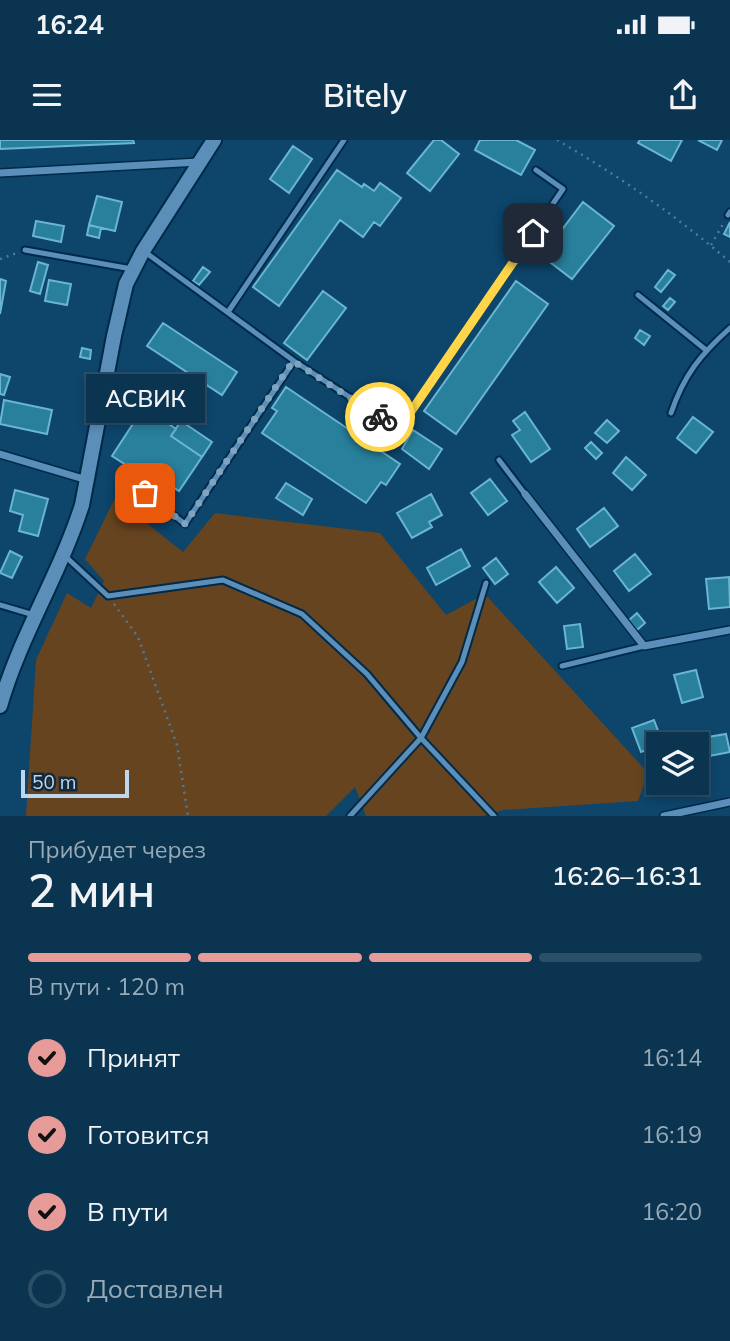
<!DOCTYPE html>
<html lang="ru">
<head>
<meta charset="utf-8">
<style>
  body { margin:0; font-family:Mulish,sans-serif; background:#183f5a; color:#f1f3f6; height:100vh; display:flex; flex-direction:column; font-size:26px; white-space:nowrap }
  * { box-sizing:border-box; margin:0 }
  p { font-size:23px; color:#99aab7 }
  .icon { flex:none; width:38px; height:38px; fill:none; stroke:currentColor; stroke-width:2; stroke-linecap:round; stroke-linejoin:round }
  .map { position:relative; height:676px; overflow:hidden }
  .details { display:flex; flex-direction:column; background:#0a3450; flex:1 }
  .details>* { flex:none }
  .tools { position:absolute; left:646px; top:592px; display:grid; gap:14px }
  .tools a { display:grid; place-items:center; width:63px; height:63px; border-radius:0px; background:#0a3450; box-shadow:0 4px 10px #0003,0 0 0 2px #2a4f67; font-size:35px }
  .scale { position:absolute; left:21px; bottom:18px; width:108px; box-sizing:border-box; padding-left:7px; border:4px solid #bdd7ee; border-top:0; font-size:19px; line-height:24px; white-space:nowrap; color:#bdd7ee; -webkit-text-stroke:5px #142a3b; paint-order:stroke }
  .pin { position:absolute; display:grid; place-items:center; width:60px; height:60px; color:#fff; margin:-30px; border-radius:14px; box-shadow:0 4px 10px #0006 }
  .courier { position:absolute; display:grid; place-items:center; width:70px; height:70px; margin:-35px; border:5px solid #ffd54a; border-radius:50%; background:#fff; color:#222; box-shadow:0 2px 9px #0007 }
  .bubble { position:absolute; height:49px; border-radius:0px; background:#0a3450; box-shadow:0 4px 10px #0003,0 0 0 2px #2a4f67; font-size:23px; font-weight:600; line-height:49px; text-align:center }
  .headline em { font-style:normal; font-weight:600 }
  .headline div { display:flex; flex-direction:column-reverse }
  .headline { display:flex; align-items:center; justify-content:space-between; height:119px; padding:0 28px }
  h1 { font-size:46px; font-weight:600; line-height:52px }
  .bar { display:grid; grid-template-columns:repeat(4,1fr); gap:10px 7px; align-content:center; height:84px; padding:0 28px }
  .bar i { height:9px; border-radius:5px; background:#2a4f67 }
  .bar .active { background:#e69b98 }
  .bar p { grid-column:span 4 }
  ol { padding:0 28px; list-style:none }
  li { display:flex; align-items:center; gap:21px; height:77px }
  li p { margin-inline-start:auto }
  li .icon { padding:7px; border-radius:50%; background:#e69b98; color:#111; stroke-width:4 }
  li:last-child { color:#99aab7 }
  li i { width:38px; height:38px; border:4px solid #2a4f67; border-radius:50% }
  .status { display:flex; justify-content:space-between; align-items:center; height:49px; padding:0 35px; background:#0a3450; direction:ltr }
  .status svg { height:19px; fill:currentColor }
  header { display:flex; justify-content:space-between; align-items:center; height:91px; padding:0 28px; background:#0a3450; font-size:32px; font-weight:600 }
  .map>svg:first-child { display:block }
  .green { fill:#674420 }
  .building { fill:#28809c; stroke:#6ab5d2; stroke-width:2 }
  .lines { fill:none; stroke-linecap:round; stroke-linejoin:round }
  .lane-casing { stroke:#002a47; stroke-width:9 }
  .street-casing { stroke:#002a47; stroke-width:10 }
  .secondary-casing { stroke:#002a47; stroke-width:18 }
  .path { stroke:#4d7a9b; stroke-width:2.5; stroke-dasharray:2 5; stroke-linecap:butt }
  .lane { stroke:#5b8fba; stroke-width:5 }
  .street { stroke:#5b8fba; stroke-width:7 }
  .secondary { stroke:#5b8fba; stroke-width:14 }
  .done { stroke:#7fa4c0; stroke-width:7; stroke-dasharray:0 12.6 }
  .route { stroke:#ffd54a; stroke-width:9 }
</style>
</head>
<body>
<div class="status"><b>16:24</b><svg viewBox="0 0 49 12"><path d="M0 12V9h3v3zM5 12V6h3v6zM10 12V3h3v9zM15 12V0h3v12zM26 1h20v11H26zM47 4h2v5h-2z"/></svg></div>
<header><svg class="icon" aria-label="menu" viewBox="0 0 24 24"><path d="M4 6h16M4 12h16M4 18h16"/></svg>Bitely<svg class="icon" aria-label="share" viewBox="0 0 24 24"><path d="M12 15V3M7 8l5-5 5 5M5 13v7h14v-7"/></svg></header>
<div class="map">
<svg width="730" height="676" viewBox="0 0 730 676">
  <rect width="100%" height="100%" fill="#0d456b"/>
  <!-- green -->
  <path class="green" d="M 115,358 L 183,412 L 215,373 L 380,393 L 446,475 L 485,454 L 648,633 L 638,661 L 503,670 L 483,676 L 366,676 L 355,647 L 326,676 L 26,676 L 36,520 L 67,453 L 91,468 L 104,441 L 85,419 Z"/>
  <!-- building -->
  <path class="building" d="M 0,0 L 133,0 L 134,3 L 0,9 Z
    M 434,0 L 441,0 L 459,14 L 430,51 L 407,33 Z
    M 480,0 L 516,0 L 535,10 L 521,35 L 475,10 Z
    M 640,0 L 682,0 L 671,21 L 638,3 Z
    M 698,0 L 722,0 L 717,10 Z
    M 293,6 L 312,19 L 289,53 L 270,39 Z
    M 337,30 L 362,47 L 364,44 L 374,51 L 380,43 L 401,58 L 380,86 L 374,82 L 363,97 L 340,80 L 279,166 L 253,147 Z
    M 97,56 L 122,62 L 115,91 L 89,85 Z
    M 583,62 L 614,86 L 572,139 L 542,116 Z
    M 36,81 L 64,86 L 61,102 L 33,96 Z
    M 730,82 L 730,97 L 724,94 Z
    M 89,85 L 101,88 L 99,98 L 87,95 Z
    M 38,122 L 48,125 L 40,154 L 30,151 Z
    M 203,127 L 210,132 L 199,145 L 193,141 Z
    M 668,130 L 675,135 L 661,152 L 655,147 Z
    M 0,139 L 6,141 L 0,174 Z
    M 49,140 L 71,144 L 67,165 L 45,161 Z
    M 516,141 L 548,164 L 456,294 L 424,271 Z
    M 323,151 L 346,168 L 307,220 L 284,203 Z
    M 670,158 L 675,162 L 668,170 L 663,166 Z
    M 163,183 L 237,232 L 222,255 L 147,206 Z
    M 640,190 L 650,196 L 644,205 L 635,198 Z
    M 82,208 L 91,210 L 90,219 L 80,217 Z
    M 0,234 L 10,237 L 4,255 L 0,254 Z
    M 286,247 L 400,324 L 386,345 L 381,342 L 366,363 L 262,293 L 277,271 L 272,268 Z
    M 4,260 L 52,270 L 47,294 L 0,284 Z
    M 144,267 L 176,289 L 171,296 L 202,317 L 179,351 L 147,330 L 143,336 L 112,316 Z
    M 525,272 L 550,309 L 531,322 L 512,295 L 520,290 L 513,281 Z
    M 693,277 L 713,292 L 696,313 L 677,298 Z
    M 607,280 L 619,291 L 607,303 L 595,293 Z
    M 181,281 L 212,302 L 202,317 L 171,296 Z
    M 413,290 L 442,309 L 429,329 L 402,309 Z
    M 591,302 L 602,313 L 596,319 L 585,308 Z
    M 626,317 L 646,335 L 632,350 L 613,333 Z
    M 490,339 L 507,361 L 488,375 L 471,353 Z
    M 286,343 L 312,359 L 303,375 L 276,358 Z
    M 15,350 L 48,359 L 38,396 L 19,391 L 23,375 L 10,371 Z
    M 431,354 L 442,375 L 429,382 L 432,387 L 412,398 L 397,373 Z
    M 604,368 L 618,386 L 590,407 L 577,389 Z
    M 461,409 L 470,426 L 436,445 L 427,428 Z
    M 10,411 L 22,417 L 12,438 L 0,433 Z
    M 635,414 L 651,434 L 629,451 L 614,431 Z
    M 496,418 L 508,434 L 495,444 L 483,428 Z
    M 556,427 L 574,448 L 557,463 L 539,442 Z
    M 729,437 L 730,467 L 709,469 L 706,439 Z
    M 637,473 L 645,483 L 637,490 L 629,480 Z
    M 580,484 L 583,507 L 567,509 L 564,486 Z
    M 696,530 L 703,557 L 682,563 L 674,535 Z
    M 654,580 L 663,604 L 641,612 L 632,588 Z
    M 726,594 L 730,612 L 704,617 L 708,641 L 691,644 L 696,642 L 696,604 L 684,604 L 684,601 Z"/>
  <g class="lines">
    <!-- lane casing -->
    <g class="lane-casing">
      <path id="lane" d="M 728,75 L 730,72
        M 25,110 L 132,129
        M 145,112 L 294,221 L 399,289 L 563,49 L 536,30
        M 638,155 L 706,210
        M 228,172 L 344,0
        M 671,273 C 684,235 700,215 730,188
        M 499,320 L 525,354
        M 145,353 L 185,384 L 294,221
        M 65,416 L 108,456 L 223,440 L 302,474 L 367,534 L 421,598 L 494,676
        M 0,465 L 34,475
        M 562,526 L 644,506
        M 350,676 L 421,598 L 462,522 L 486,443"/>
    </g>
    <!-- street casing -->
    <g class="street-casing">
      <path id="street" d="M 0,33 L 199,22
        M 0,314 L 87,340
        M 525,354 L 644,506 L 730,490
        M 664,676 L 730,662"/>
    </g>
    <!-- secondary casing -->
    <g class="secondary-casing">
      <path id="secondary" d="M 0,566 C 20,496 60,434 82,365 L 114,196 L 126,144 L 143,111 L 214,0"/>
    </g>
    <!-- path -->
    <path class="path" d="M 557,0 C 616,34 678,77 730,122
      M 711,105 L 723,84
      M 0,119 L 17,113
      M 114,464 L 138,497 L 177,605 L 188,676"/>
    <!-- lane -->
    <use href="#lane" class="lane"/>
    <!-- street -->
    <use href="#street" class="street"/>
    <!-- secondary -->
    <use href="#secondary" class="secondary"/>
  </g>
  <g class="lines">
    <!-- done -->
    <path class="done" d="M 145,353 L 185,384 L 293,221 L 380,277"/>
    <!-- route -->
    <path class="route" d="M 380,277 L 399,289 L 533,93"/>
  </g>
</svg>
<div class="tools">
<a><svg class="icon" aria-label="layers" viewBox="0 0 24 24"><path d="M12 4l9 5-9 5-9-5zM3 14l9 5 9-5"/></svg></a>
</div>
<div class="scale">50 m</div>
<div class="pin" style="left:145px;top:353px;background:#ea580c"><svg class="icon" aria-label="bag" viewBox="0 0 24 24"><path d="M5 8h14l-1 12H6zM9 8a3 3 0 0 1 6 0"/></svg></div>
<div class="pin" style="left:533px;top:93px;background:#1f2937"><svg class="icon" aria-label="home" viewBox="0 0 24 24"><path d="M3 11l9-7 9 7M6 9v11h12V9"/></svg></div>
<div class="courier" style="left:380px;top:277px"><svg class="icon" aria-label="bike" viewBox="0 0 24 24"><circle cx="6" cy="16" r="4"/><circle cx="18" cy="16" r="4"/><path d="M6 16l4-8h5l3 8M10 8l3 8H6M13 5h3"/></svg></div>
<div class="bubble" style="left:86px;top:234px;width:119px">АСВИК</div>
</div>
<section class="details">
<div class="headline"><div><h1>2 мин</h1><p>Прибудет через</p></div><em>16:26–16:31</em></div>
<div class="bar"><i class="active"></i><i class="active"></i><i class="active"></i><i></i><p>В пути · 120 m</p></div>
<ol>
<li><svg class="icon" aria-label="check" viewBox="0 0 24 24"><path d="M5 12l5 5 9-10"/></svg>Принят<p>16:14</p></li>
<li><svg class="icon" aria-label="check" viewBox="0 0 24 24"><path d="M5 12l5 5 9-10"/></svg>Готовится<p>16:19</p></li>
<li><svg class="icon" aria-label="check" viewBox="0 0 24 24"><path d="M5 12l5 5 9-10"/></svg>В пути<p>16:20</p></li>
<li><i></i>Доставлен</li>
</ol>
</section>
</body>
</html>
